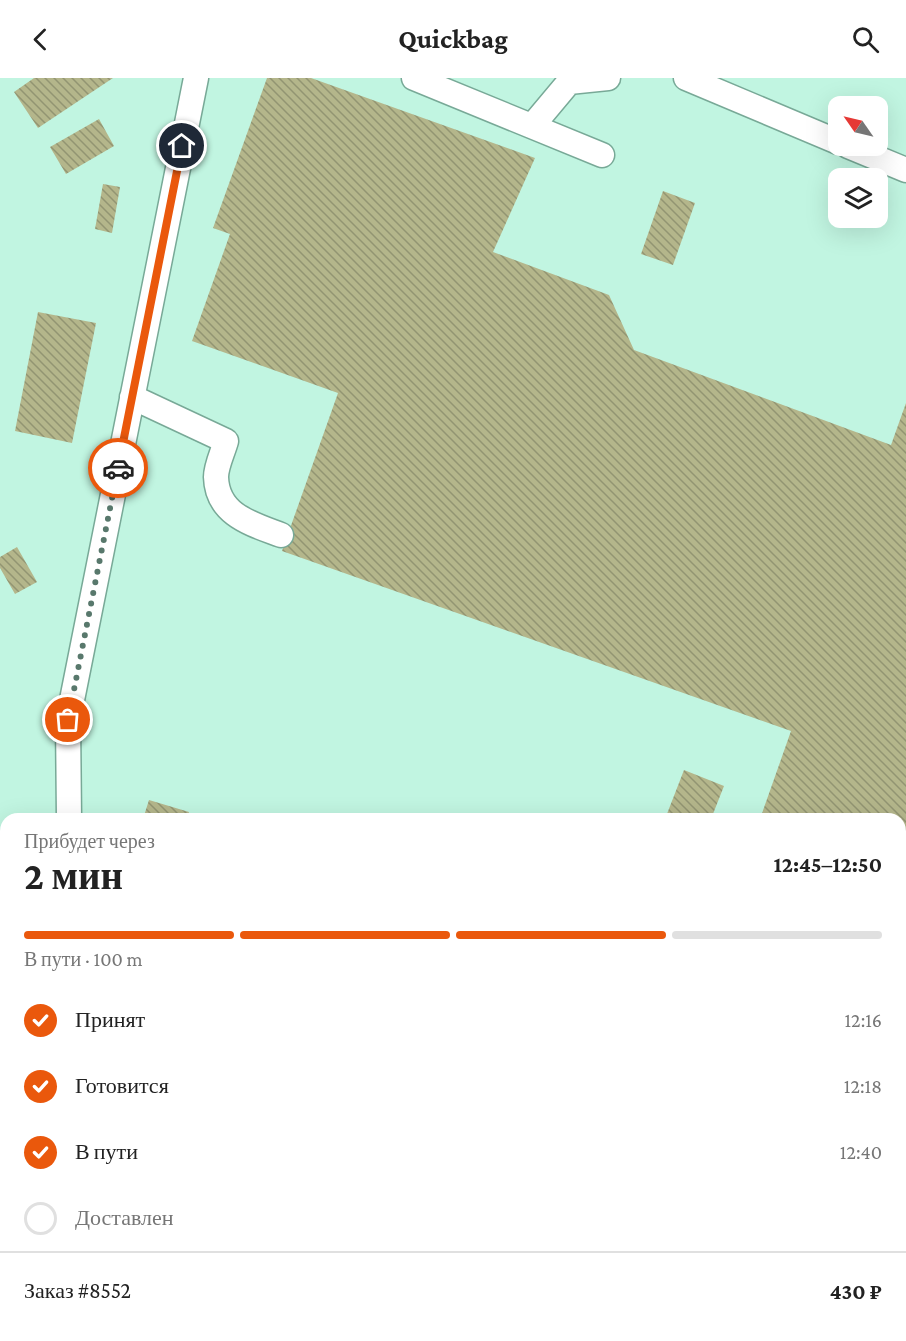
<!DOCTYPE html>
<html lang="ru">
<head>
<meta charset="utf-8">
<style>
  body { margin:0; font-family:"Crimson Pro",serif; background:#f6f6f6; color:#222; height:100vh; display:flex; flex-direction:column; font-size:22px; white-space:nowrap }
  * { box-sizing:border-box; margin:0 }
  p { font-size:20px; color:#767676 }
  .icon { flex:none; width:33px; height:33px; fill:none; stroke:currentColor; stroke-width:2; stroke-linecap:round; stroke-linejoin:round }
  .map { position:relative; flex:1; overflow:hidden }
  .side { position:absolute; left:0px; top:735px; width:906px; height:528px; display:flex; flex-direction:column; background:#fff; border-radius:18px 18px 0 0; box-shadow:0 6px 24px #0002 }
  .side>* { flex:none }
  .needle { width:39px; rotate:304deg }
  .tools { position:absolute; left:828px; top:18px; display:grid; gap:12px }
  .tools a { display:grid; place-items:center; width:60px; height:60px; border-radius:12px; background:#fff; box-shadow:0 6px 24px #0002; font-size:30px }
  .pin { position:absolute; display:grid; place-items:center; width:51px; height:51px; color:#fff; margin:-26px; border:3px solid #fff; border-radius:50%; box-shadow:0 2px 6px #0007 }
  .courier { position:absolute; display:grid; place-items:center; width:60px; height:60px; margin:-30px; border:4px solid #ea580c; border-radius:50%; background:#fff; color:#222; box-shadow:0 2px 8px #0007 }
  .head em { font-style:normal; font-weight:700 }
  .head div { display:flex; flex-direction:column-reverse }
  .head { display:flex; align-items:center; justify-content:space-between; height:102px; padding:0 24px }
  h1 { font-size:39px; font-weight:700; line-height:45px }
  .bar { display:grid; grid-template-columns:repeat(4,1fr); gap:9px 6px; align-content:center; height:72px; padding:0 24px }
  .bar i { height:8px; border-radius:4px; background:#e0e0e0 }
  .bar .active { background:#ea580c }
  .bar p { grid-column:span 4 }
  .line { display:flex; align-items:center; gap:15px; padding:0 24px; border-top:2px solid #e0e0e0 }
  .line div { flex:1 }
  ol { padding:0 24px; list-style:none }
  li { display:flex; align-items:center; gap:18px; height:66px }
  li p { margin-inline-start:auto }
  li .icon { padding:6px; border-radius:50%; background:#ea580c; color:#fff; stroke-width:4 }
  li:last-child { color:#767676 }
  li i { width:33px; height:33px; border:3px solid #e0e0e0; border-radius:50% }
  header { display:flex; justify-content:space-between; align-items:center; height:78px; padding:0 24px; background:#fff; font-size:27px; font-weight:700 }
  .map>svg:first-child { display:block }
  .building { fill:url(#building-back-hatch) }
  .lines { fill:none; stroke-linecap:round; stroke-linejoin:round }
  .minor-casing { stroke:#78a997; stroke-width:27 }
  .path { stroke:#85ad9d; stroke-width:4; stroke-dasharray:3 3; stroke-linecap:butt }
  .minor { stroke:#fff; stroke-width:24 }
  .done { stroke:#58786c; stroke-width:6; stroke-dasharray:0 10.8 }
  .route { stroke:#ea580c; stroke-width:8 }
</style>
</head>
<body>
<header><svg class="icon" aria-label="back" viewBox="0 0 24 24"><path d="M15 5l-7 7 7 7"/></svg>Quickbag<svg class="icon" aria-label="search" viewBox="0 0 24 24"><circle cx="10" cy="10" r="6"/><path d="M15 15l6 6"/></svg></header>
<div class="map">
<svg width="906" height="1263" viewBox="0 0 906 1263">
  <defs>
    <pattern id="building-back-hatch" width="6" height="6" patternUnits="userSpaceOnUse" patternTransform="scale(1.5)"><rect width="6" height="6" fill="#b4b68b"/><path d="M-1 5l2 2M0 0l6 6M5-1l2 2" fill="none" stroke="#929572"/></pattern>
  </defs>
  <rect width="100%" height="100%" fill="#c1f5e1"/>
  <!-- building -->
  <path class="building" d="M 34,0 L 113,0 L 38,50 L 14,14 Z
    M 267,0 L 311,0 L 535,80 L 493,174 L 609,217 L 634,272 L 891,367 L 906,325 L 906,843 L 900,841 L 900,741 L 760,741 L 791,653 L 282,473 L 338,315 L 192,263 L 230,156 L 213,150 Z
    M 99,41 L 114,68 L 66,96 L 50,69 Z
    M 103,106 L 120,109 L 112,155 L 95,151 Z
    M 663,113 L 695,125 L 673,187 L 641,176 Z
    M 38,234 L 96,245 L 72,365 L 15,353 Z
    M 17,469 L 37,504 L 15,516 L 0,490 L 0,479 Z
    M 684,692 L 724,708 L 711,741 L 665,741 Z
    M 149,722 L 189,734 L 187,741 L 143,741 Z
    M 906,1039 L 906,1104 L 904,1104 L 900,1084 L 900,1040 Z
    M 900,1151 L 906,1156 L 906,1209 L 900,1204 Z
    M 486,1257 L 517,1257 L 518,1263 L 487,1263 Z"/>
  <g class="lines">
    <!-- minor casing -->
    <g class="minor-casing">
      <path id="minor" d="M 414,0 L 602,77
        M 686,0 L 838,64
        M 533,47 L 569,4 L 608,0
        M 848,68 L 906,92
        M 132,319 L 226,363 C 223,374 216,388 216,399 C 217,437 252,446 281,457
        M 69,741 L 68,642 L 196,0
        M 900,991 L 906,991
        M 0,1109 L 6,1115
        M 900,1114 L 906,1113
        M 0,1186 L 6,1188
        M 232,1257 L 237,1263
        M 446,1257 L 447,1263
        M 827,1257 L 828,1263"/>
    </g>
    <!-- path -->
    <path class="path" d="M 900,1256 L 906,1259"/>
    <!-- minor -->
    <use href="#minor" class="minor"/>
  </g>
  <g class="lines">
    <!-- done -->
    <path class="done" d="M 68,642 L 118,390"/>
    <!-- route -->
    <path class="route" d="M 118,390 L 182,68"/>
  </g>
</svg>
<div class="tools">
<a><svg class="needle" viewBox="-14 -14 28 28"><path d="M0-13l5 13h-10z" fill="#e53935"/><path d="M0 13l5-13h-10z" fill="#767676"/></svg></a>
<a><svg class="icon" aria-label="layers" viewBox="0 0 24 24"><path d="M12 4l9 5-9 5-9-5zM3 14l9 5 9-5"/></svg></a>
</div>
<div class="pin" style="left:68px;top:642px;background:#ea580c"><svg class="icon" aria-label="bag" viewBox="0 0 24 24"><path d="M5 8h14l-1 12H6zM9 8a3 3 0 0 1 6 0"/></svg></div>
<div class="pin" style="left:182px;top:68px;background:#1f2937"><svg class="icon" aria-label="home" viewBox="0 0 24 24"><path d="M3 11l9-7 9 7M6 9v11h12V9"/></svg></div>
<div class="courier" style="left:118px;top:390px"><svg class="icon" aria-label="car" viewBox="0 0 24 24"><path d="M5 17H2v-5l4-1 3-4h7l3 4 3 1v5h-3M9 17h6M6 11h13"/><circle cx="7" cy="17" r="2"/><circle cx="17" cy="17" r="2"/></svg></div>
<section class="side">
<div class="head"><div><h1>2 мин</h1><p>Прибудет через</p></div><em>12:45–12:50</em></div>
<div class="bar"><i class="active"></i><i class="active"></i><i class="active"></i><i></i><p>В пути · 100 m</p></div>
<ol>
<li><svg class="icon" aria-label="check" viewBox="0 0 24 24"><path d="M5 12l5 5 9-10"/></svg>Принят<p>12:16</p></li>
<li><svg class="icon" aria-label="check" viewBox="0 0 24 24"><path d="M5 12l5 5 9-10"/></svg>Готовится<p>12:18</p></li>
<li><svg class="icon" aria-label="check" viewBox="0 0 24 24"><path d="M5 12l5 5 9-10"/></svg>В пути<p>12:40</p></li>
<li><i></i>Доставлен</li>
</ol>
<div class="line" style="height:78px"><div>Заказ #8552</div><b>430 ₽</b></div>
</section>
</div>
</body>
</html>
